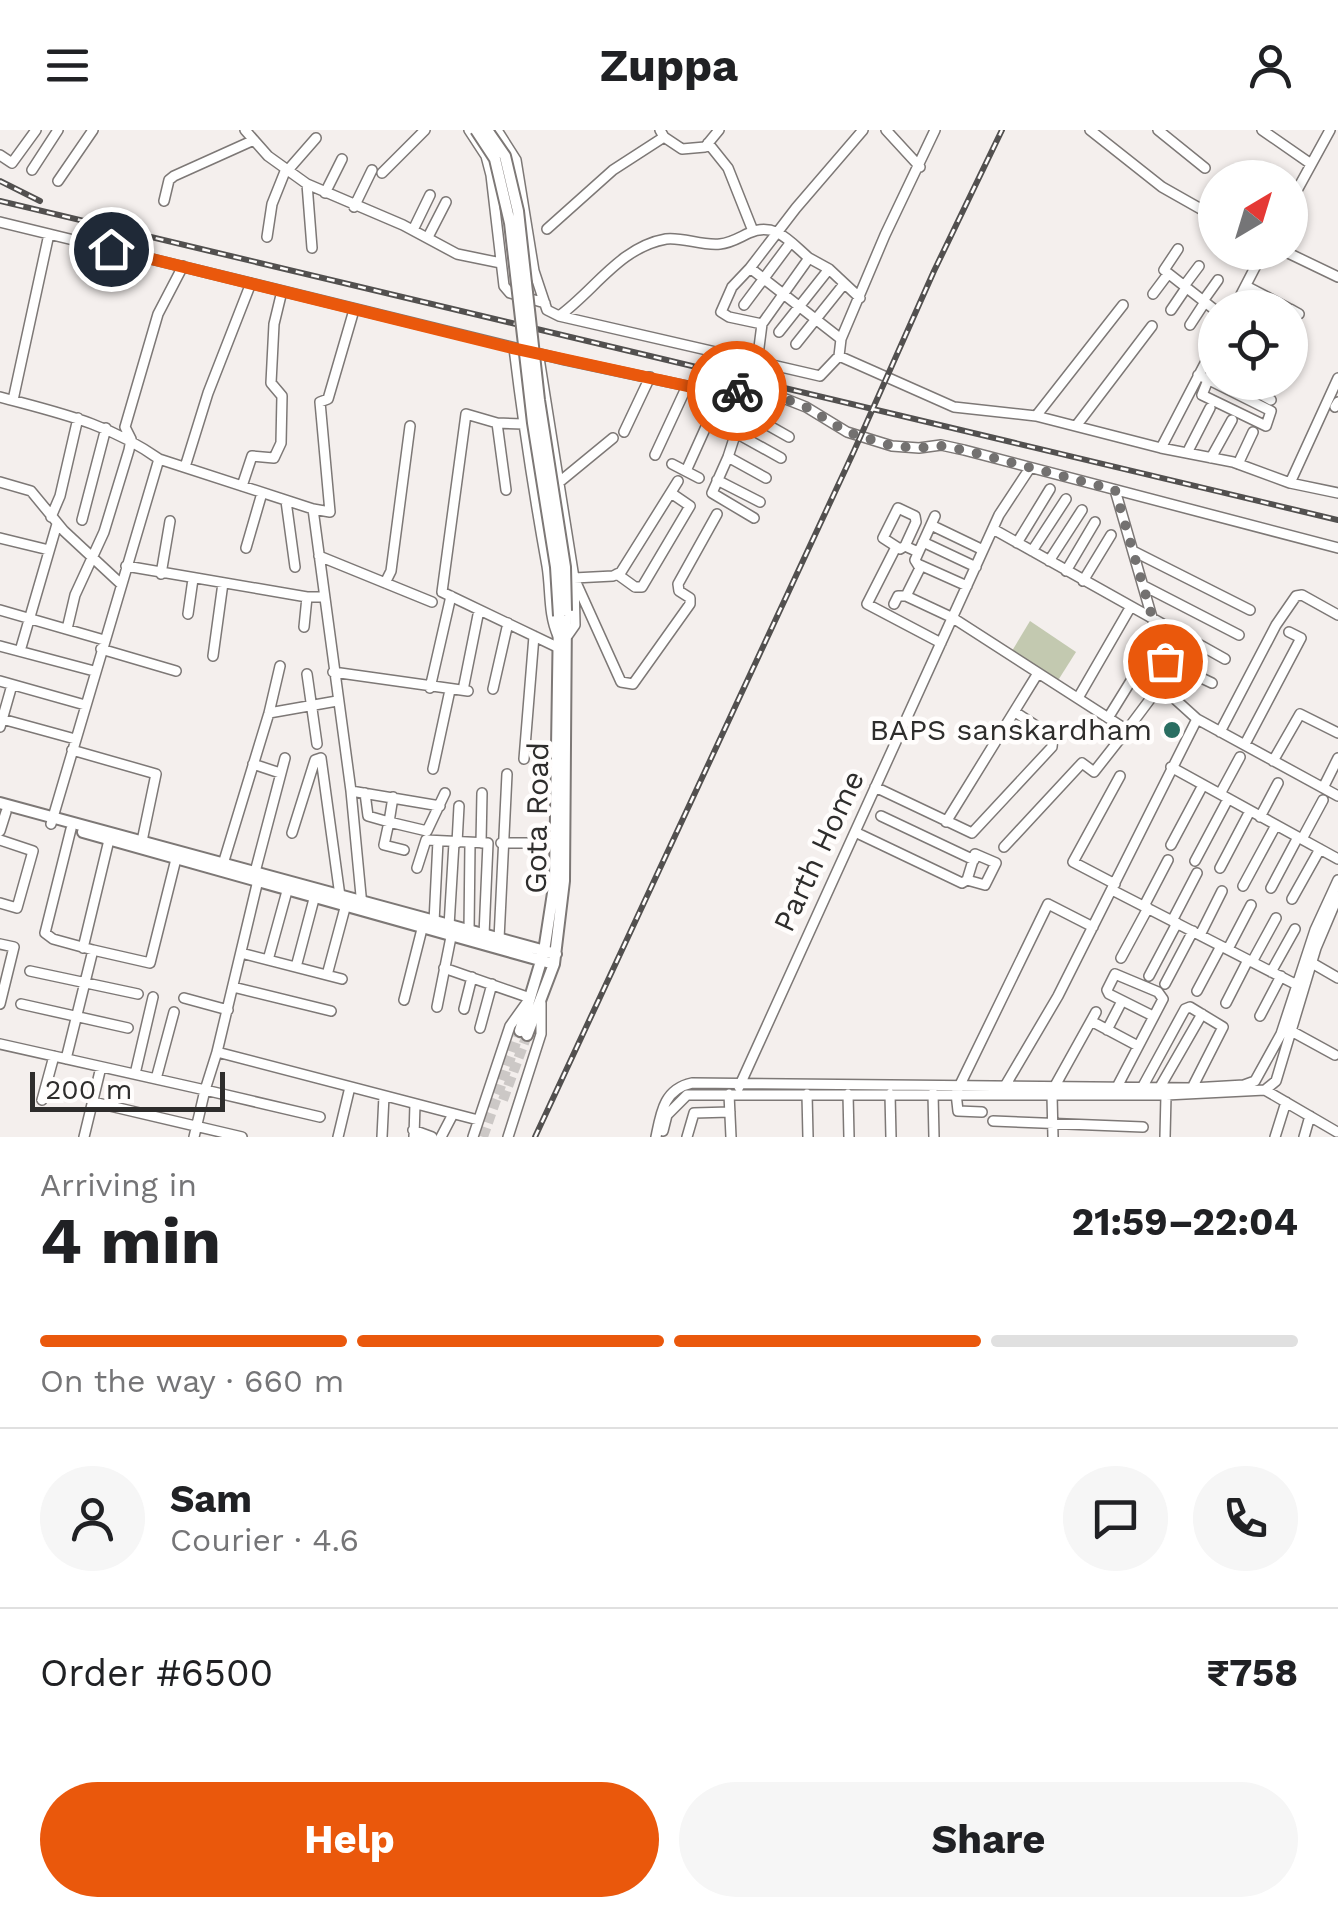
<!DOCTYPE html>
<html lang="en">
<head>
<meta charset="utf-8">
<style>
  body { margin:0; font-family:"Work Sans",sans-serif; background:#f6f6f6; color:#202124; height:100vh; display:flex; flex-direction:column; font-size:38px; white-space:nowrap }
  * { box-sizing:border-box; margin:0 }
  p { font-size:32px; color:#757577 }
  .icon { flex:none; width:55px; height:55px; fill:none; stroke:currentColor; stroke-width:2; stroke-linecap:round; stroke-linejoin:round }
  .map { position:relative; height:1007px; overflow:hidden }
  .sheet { display:flex; flex-direction:column; background:#fff; flex:1 }
  .sheet>* { flex:none }
  .needle { width:65px; rotate:38deg }
  .fabs { position:absolute; left:1198px; top:30px; display:grid; gap:20px }
  .fabs a { display:grid; place-items:center; width:110px; height:110px; border-radius:50%; background:#fff; box-shadow:0 2px 8px #0004; font-size:50px }
  .scale { position:absolute; left:30px; bottom:25px; width:195px; box-sizing:border-box; padding-left:10px; border:5px solid #2e2d2c; border-top:0; font-size:28px; line-height:35px; white-space:nowrap; color:#2e2d2c; -webkit-text-stroke:8px #fffdfc; paint-order:stroke }
  .pin { position:absolute; display:grid; place-items:center; width:85px; height:85px; color:#fff; margin:-42px; border:5px solid #fff; border-radius:50%; box-shadow:0 2px 10px #0007 }
  .courier { position:absolute; display:grid; place-items:center; width:100px; height:100px; margin:-50px; border:8px solid #ea580c; border-radius:50%; background:#fff; color:#222; box-shadow:0 2px 12px #0007 }
  .overview em { font-style:normal; font-weight:700 }
  .overview div { display:flex; flex-direction:column-reverse }
  .overview { display:flex; align-items:center; justify-content:space-between; height:170px; padding:0 40px }
  h1 { font-size:65px; font-weight:700; line-height:75px }
  .bar { display:grid; grid-template-columns:repeat(4,1fr); gap:15px 10px; align-content:center; height:120px; padding:0 40px }
  .bar i { height:12px; border-radius:8px; background:#e0e0e0 }
  .bar .current { background:#ea580c }
  .bar p { grid-column:span 4 }
  .line { display:flex; align-items:center; gap:25px; padding:0 40px; border-top:2px solid #e0e0e0 }
  .line div { flex:1 }
  .round { display:grid; place-items:center; flex:none; width:105px; height:105px; border-radius:52px; background:#f6f6f6 }
  .action { display:flex; gap:20px; margin-top:auto; padding:20px 40px }
  .action a { flex:1; height:115px; border-radius:60px; background:#ea580c; color:#fff; font-size:40px; font-weight:700; line-height:115px; text-align:center }
  .action a+a { background:#f6f6f6; color:#202124 }
  header { display:flex; justify-content:space-between; align-items:center; height:130px; padding:0 40px; background:#fff; font-size:45px; font-weight:700 }
  .map>svg:first-child { display:block }
  .green { fill:#c3c9b0 }
  .lines { fill:none; stroke-linecap:round; stroke-linejoin:round }
  .major-tunnel { stroke:#ccc8c6; stroke-width:10; stroke-dasharray:10 5; stroke-linecap:butt }
  .minor-casing { stroke:#7d7876; stroke-width:12 }
  .major-casing { stroke:#7d7876; stroke-width:14 }
  .minor { stroke:#fff; stroke-width:9 }
  .major { stroke:#fff; stroke-width:10 }
  .rail-casing { stroke:#52504f; stroke-width:6 }
  .rail { stroke:#fffdfc; stroke-width:2.5; stroke-dasharray:8; stroke-linecap:butt }
  .major-bridge-casing { stroke:#7d7876; stroke-width:14; stroke-linecap:butt }
  .major-bridge { stroke:#fff; stroke-width:10 }
  .done { stroke:#737170; stroke-width:10; stroke-dasharray:0 18 }
  .route { stroke:#ea580c; stroke-width:12 }
  .poi-dot { fill:#2a6e61; stroke:#fffdfc; stroke-width:4 }
  .labels { text-anchor:middle; stroke-width:9; stroke-linejoin:round; paint-order:stroke }
  .poi-label { font-size:30px; fill:#2e2d2c; stroke:#fffdfc; text-anchor:end }
  .street-label { font-size:30px; fill:#2e2d2c; stroke:#fffdfc }
</style>
</head>
<body>
<header><svg class="icon" aria-label="menu" viewBox="0 0 24 24"><path d="M4 6h16M4 12h16M4 18h16"/></svg>Zuppa<svg class="icon" aria-label="person" viewBox="0 0 24 24"><circle cx="12" cy="8" r="4"/><path d="M4 21q1-7 8-7t8 7"/></svg></header>
<div class="map">
<svg width="1338" height="1007" viewBox="0 0 1338 1007">
  <rect width="100%" height="100%" fill="#f4efed"/>
  <!-- green -->
  <path class="green" d="M 1030,491 L 1076,522 L 1057,552 L 1012,521 Z"/>
  <g class="lines">
    <!-- major-tunnel -->
    <path class="major-tunnel" d="M 503,970 L 527,905
      M 483,1007 L 520,901"/>
    <!-- minor casing -->
    <g class="minor-casing">
      <path id="minor" d="M 245,0 L 268,26 L 307,54 L 403,95 L 457,124 L 501,133
        M 469,0 L 486,26 L 491,45 L 504,156 L 510,163 L 545,173
        M 497,0 L 516,30 L 534,141 L 547,180 L 559,186 L 820,246 L 839,226 L 954,277 L 1036,286 L 1161,318 L 1215,214
        M 660,0 L 664,7 L 682,19 L 705,17 L 719,0
        M 886,0 L 920,37
        M 1090,0 L 1162,57 L 1215,87
        M 1158,0 L 1205,38
        M 1262,0 L 1311,34
        M 708,13 L 728,38 L 753,101
        M 0,25 L 12,33 L 36,0
        M 32,40 L 58,0
        M 288,40 L 316,8
        M 382,43 L 425,0
        M 58,51 L 93,0
        M 307,54 L 312,118
        M 325,63 L 342,29
        M 164,71 L 169,50 L 174,46 L 254,10
        M 1290,73 L 1330,0
        M 354,77 L 372,40
        M 0,92 L 565,230 L 687,256 L 783,268 L 806,277 L 847,302 L 892,316 L 919,318 L 941,315 L 964,320 L 1338,418
        M 547,99 L 613,40 L 664,7
        M 413,100 L 430,65
        M 267,107 L 272,74 L 286,39
        M 428,107 L 446,72
        M 1178,119 L 1164,140 L 1215,180
        M 1286,122 L 1338,147
        M 809,128 L 829,139 L 860,168
        M 750,138 L 732,157 L 721,182 L 729,187 L 762,194
        M 1184,156 L 1199,136
        M 1246,156 L 1288,178
        M 1153,164 L 1168,144
        M 1203,171 L 1218,150
        M 744,175 L 791,112
        M 1234,178 L 1263,122
        M 1290,179 L 1299,184
        M 1171,180 L 1186,158
        M 559,186 C 594,161 620,117 666,109 C 683,107 702,116 720,114 C 731,113 740,107 749,103 C 775,91 790,112 809,128 L 762,194 L 757,233
        M 1190,195 L 1205,172
        M 779,202 L 829,139
        M 841,209 L 750,138 L 796,78 L 863,0
        M 1290,213 L 1291,214
        M 796,214 L 844,154
        M 514,218 C 523,292 534,364 547,436 C 551,460 548,484 558,506
        M 839,226 L 841,209 L 885,105 L 935,0
        M 539,228 L 574,448 L 575,495 L 568,505
        M 1198,245 L 1205,248 L 1271,281 L 1266,296 L 1202,265 L 1208,250
        M 1238,252 L 1271,270
        M 749,262 L 728,327 L 712,363 L 754,388
        M 0,267 C 59,283 108,293 159,329
        M 13,270 L 49,104
        M 1335,277 L 1338,272
        M 743,281 L 789,307
        M 1036,286 L 1123,175
        M 497,293 L 506,360
        M 523,294 L 497,293 L 466,284 L 442,462 L 559,518
        M 1076,296 L 1152,196
        M 624,302 L 650,247
        M 736,303 L 781,328
        M 1161,318 L 1233,332 L 1290,353 L 1338,363
        M 1187,323 L 1210,278
        M 655,325 L 687,256
        M 728,327 L 766,348
        M 1211,328 L 1232,290
        M 672,334 L 699,348
        M 1238,334 L 1253,302
        M 185,337 L 208,263 L 251,153
        M 686,341 L 723,259
        M 717,350 L 760,372
        M 0,352 L 31,361 L 64,401 L 121,454
        M 1290,353 L 1338,248
        M 557,354 L 613,308
        M 242,356 L 252,326 L 274,328 L 281,313 L 282,266 L 271,253 L 274,194 L 282,161
        M 1115,360 L 1176,570 L 1197,589 L 1338,666
        M 286,371 L 295,437
        M 313,379 L 330,382 L 320,272 L 328,269 L 354,180
        M 51,387 L 60,366 L 78,288
        M 82,390 L 106,298
        M 931,395 L 983,420
        M 993,399 L 1225,529
        M 0,408 L 49,420
        M 923,412 L 976,437
        M 1017,413 L 1050,359
        M 905,416 L 916,392 L 915,386 L 898,378 L 883,408 L 900,419 L 905,416 L 918,422
        M 246,418 L 262,363
        M 895,419 L 867,474 L 941,513
        M 1032,421 L 1066,369
        M 1135,422 L 1250,480
        M 319,426 L 432,472
        M 1049,431 L 1082,380
        M 920,435 L 967,456
        M 126,436 L 307,467 L 324,467
        M 1066,441 L 1095,392
        M 161,444 L 170,391
        M 617,444 L 635,457 L 642,457 L 690,376 L 671,363
        M 574,448 L 621,552 L 633,554 L 690,474 L 690,468 L 679,461 L 678,454 L 717,384
        M 574,448 L 613,446 L 621,442 L 678,351
        M 1083,451 L 1111,405
        M 385,453 L 391,441 L 410,296
        M 1144,456 L 1239,505
        M 906,466 L 953,488 L 1127,600 L 1169,544
        M 894,474 L 898,466 L 906,466 L 920,438 L 915,430 L 935,386
        M 0,480 L 104,510
        M 188,484 L 193,449
        M 304,497 L 307,467
        M 67,499 L 75,465 L 104,402 L 129,320 L 131,309 L 125,297 L 158,184 L 183,136
        M 0,516 L 94,541
        M 101,519 L 176,541
        M 20,521 L 57,394
        M 213,526 L 223,453
        M 333,542 L 468,561
        M 307,544 L 317,614
        M 0,551 L 85,575
        M 464,555 L 479,480
        M 430,558 L 451,466
        M 493,559 L 508,493
        M 1078,568 L 1130,478
        M 269,583 L 337,571
        M 1108,588 L 1137,541 L 1174,535 L 1212,553
        M 2,589 L 75,609
        M 0,597 L 12,555
        M 1220,602 L 1276,495 L 1296,466 L 1302,465 L 1338,485
        M 1245,614 L 1301,508 L 1289,502
        M 72,620 L 156,644 L 142,711
        M 524,629 L 534,506
        M 1273,631 L 1300,584 L 1338,603
        M 253,634 L 280,643
        M 1171,637 L 1338,729
        M 433,639 L 450,560
        M 875,657 L 972,703 L 1052,617 L 1053,607 L 1015,582
        M 1323,658 L 1338,628
        M 351,661 L 440,676
        M 365,663 L 368,686 L 389,692 L 384,715 L 404,720
        M 1220,664 L 1240,627
        M 393,667 L 389,692 L 427,701 L 445,663
        M 881,686 L 974,730
        M 1260,687 L 1278,653
        M 946,692 L 1038,543
        M 51,694 L 159,329 L 313,379 L 351,661 L 362,776
        M 71,699 L 45,803 L 53,809 L 93,820
        M 0,701 L 6,682
        M 855,702 L 962,753 L 967,750 L 975,724 L 996,733 L 985,755 L 967,750
        M 292,703 L 315,630 L 321,628 L 340,766
        M 1302,709 L 1323,670
        M 0,710 L 33,721 L 17,778 L 0,773
        M 457,713 L 459,676
        M 481,713 L 482,663
        M 501,713 L 555,713
        M 1171,715 L 1203,655
        M 1004,717 L 1082,633 L 1094,642 L 1127,600
        M 1195,731 L 1228,669
        M 223,734 L 269,583 L 280,536
        M 417,738 L 426,710 L 488,713 L 484,805
        M 1220,738 L 1250,681
        M 255,742 L 285,628
        M 1115,754 L 1073,732 L 1120,646
        M 1243,756 L 1276,695
        M 1271,758 L 1298,707
        M 1112,760 L 1297,855
        M 1292,769 L 1320,719
        M 1144,776 L 1168,730
        M 1172,791 L 1197,743
        M 434,792 L 438,711
        M 449,796 L 454,713
        M 469,801 L 470,713
        M 1200,805 L 1222,761
        M 499,809 L 507,644
        M 0,814 L 14,817 L 0,874
        M 83,818 L 109,710
        M 1228,819 L 1251,775
        M 241,823 L 342,849
        M 1121,828 L 1148,778
        M 268,830 L 287,761
        M 1252,832 L 1276,788
        M 1312,833 L 1338,848
        M 296,837 L 314,769
        M 444,838 L 530,868 L 510,896 L 473,1007
        M 30,841 L 138,864
        M 1271,842 L 1295,799
        M 327,845 L 345,778
        M 1149,846 L 1177,793
        M 1165,854 L 1193,801
        M 233,857 L 331,881
        M 1197,861 L 1221,816
        M 184,868 L 228,880
        M 404,870 L 422,799
        M 1226,873 L 1248,830
        M 21,874 L 128,898
        M 437,877 L 451,807
        M 464,879 L 472,847
        M 1260,886 L 1281,846
        M 1091,891 L 1138,916
        M 480,898 L 492,854
        M 1107,900 L 1122,871
        M 1293,902 L 1335,925
        M 0,914 L 205,960 L 217,922 L 478,990
        M 217,922 L 259,746
        M 66,929 L 93,820 L 150,833 L 176,729
        M 135,944 L 153,867
        M 156,949 L 174,882
        M 1056,954 L 1096,882
        M 1005,956 L 1058,866 L 1197,589
        M 1143,956 L 1185,879 L 1190,877 L 1223,897 L 1192,958
        M 739,957 L 999,385 L 1030,338
        M 1117,957 L 1163,869 L 1158,862 L 1115,844 L 1107,860 L 1109,864 L 1153,886
        M 1160,957 L 1202,884
        M 1265,960 L 1337,1002
        M 933,963 L 934,1007
        M 729,964 L 731,1007
        M 807,964 L 808,1007
        M 848,964 L 849,1007
        M 890,964 L 891,1007
        M 1052,965 L 1053,1007
        M 42,970 L 54,926
        M 93,972 L 242,1007
        M 982,982 L 958,981 L 956,963 L 1048,774 L 1093,797
        M 993,991 L 1143,997
        M 413,1000 L 432,1007
        M 663,1001 L 667,985 L 687,965 L 1166,965 L 1265,960 L 1276,951 L 1316,818 L 1338,766
        M 84,1007 L 101,937
        M 194,1007 L 205,960 L 320,987
        M 338,1007 L 350,957
        M 382,1007 L 384,966
        M 414,1007 L 415,974
        M 441,1007 L 453,984
        M 508,1007 L 541,904 L 541,873
        M 656,1007 C 661,982 664,959 692,953 L 1192,958 L 1244,955 L 1255,951 L 1281,904 L 1315,800 L 1338,750
        M 687,1007 L 694,983 L 730,982
        M 1165,1007 L 1166,965
        M 1275,1007 L 1286,972
        M 1304,1007 L 1310,986"/>
    </g>
    <!-- major casing -->
    <g class="major-casing">
      <path id="major" d="M 0,673 L 556,824
        M 83,702 L 554,834
        M 520,901 L 544,821 L 555,750 L 559,486
        M 527,905 L 554,834 L 564,751 L 566,481"/>
    </g>
    <!-- minor -->
    <use href="#minor" class="minor"/>
    <!-- major -->
    <use href="#major" class="major"/>
    <!-- rail casing -->
    <g class="rail-casing">
      <path id="rail" d="M 0,51 L 40,71
        M 0,71 L 1338,390
        M 535,1007 L 854,321 L 934,141 L 1002,0"/>
    </g>
    <!-- rail -->
    <use href="#rail" class="rail"/>
    <!-- major-bridge casing -->
    <g class="major-bridge-casing">
      <path id="major-bridge" d="M 476,0 L 495,29 L 510,93 L 533,293 L 556,437 L 559,486
        M 487,0 L 505,26 L 518,81 L 539,270 L 565,437 L 566,481"/>
    </g>
    <!-- major-bridge -->
    <use href="#major-bridge" class="major-bridge"/>
  </g>
  <g class="lines">
    <!-- done -->
    <path class="done" d="M 737,261 L 783,268 L 806,277 L 847,302 L 892,316 L 919,318 L 941,316 L 964,320 L 1115,360 L 1165,531"/>
    <!-- route -->
    <path class="route" d="M 111,119 L 508,217 L 687,256 L 737,261"/>
  </g>
  <!-- markers -->
  <circle class="poi-dot" cx="1172" cy="600" r="10"/>
  <g class="labels">
    <!-- poi labels -->
    <g class="poi-label">
      <text x="1152" y="610">BAPS sanskardham</text>
    </g>
    <!-- street labels -->
    <g class="street-label">
      <text transform="translate(537 688) rotate(-89)" y="10">Gota Road</text>
      <text transform="translate(819 721) rotate(-65)" y="10">Parth Home</text>
    </g>
  </g>
</svg>
<div class="fabs">
<a><svg class="needle" viewBox="-14 -14 28 28"><path d="M0-13l5 13h-10z" fill="#e53935"/><path d="M0 13l5-13h-10z" fill="#757577"/></svg></a>
<a><svg class="icon" aria-label="locate" viewBox="0 0 24 24"><circle cx="12" cy="12" r="6"/><path d="M12 2v4M12 18v4M2 12h4M18 12h4"/></svg></a>
</div>
<div class="scale">200 m</div>
<div class="pin" style="left:1165px;top:531px;background:#ea580c"><svg class="icon" aria-label="bag" viewBox="0 0 24 24"><path d="M5 8h14l-1 12H6zM9 8a3 3 0 0 1 6 0"/></svg></div>
<div class="pin" style="left:111px;top:119px;background:#1f2937"><svg class="icon" aria-label="home" viewBox="0 0 24 24"><path d="M3 11l9-7 9 7M6 9v11h12V9"/></svg></div>
<div class="courier" style="left:737px;top:261px"><svg class="icon" aria-label="bike" viewBox="0 0 24 24"><circle cx="6" cy="16" r="4"/><circle cx="18" cy="16" r="4"/><path d="M6 16l4-8h5l3 8M10 8l3 8H6M13 5h3"/></svg></div>
</div>
<section class="sheet">
<div class="overview"><div><h1>4 min</h1><p>Arriving in</p></div><em>21:59–22:04</em></div>
<div class="bar"><i class="current"></i><i class="current"></i><i class="current"></i><i></i><p>On the way · 660 m</p></div>
<div class="line" style="height:180px"><a class="round"><svg class="icon" aria-label="person" viewBox="0 0 24 24"><circle cx="12" cy="8" r="4"/><path d="M4 21q1-7 8-7t8 7"/></svg></a><div><b>Sam</b><p>Courier · 4.6</p></div><a class="round"><svg class="icon" aria-label="chat" viewBox="0 0 24 24"><path d="M4 5h16v11H9l-5 4z"/></svg></a><a class="round"><svg class="icon" aria-label="phone" viewBox="0 0 24 24"><path d="M5 4h4l2 5-3 2q2 4 5 5l2-3 5 2v4C11 20 4 13 5 4z"/></svg></a></div>
<div class="line" style="height:130px"><div>Order #6500</div><b>₹758</b></div>
<div class="action"><a>Help</a><a>Share</a></div>
</section>
</body>
</html>
